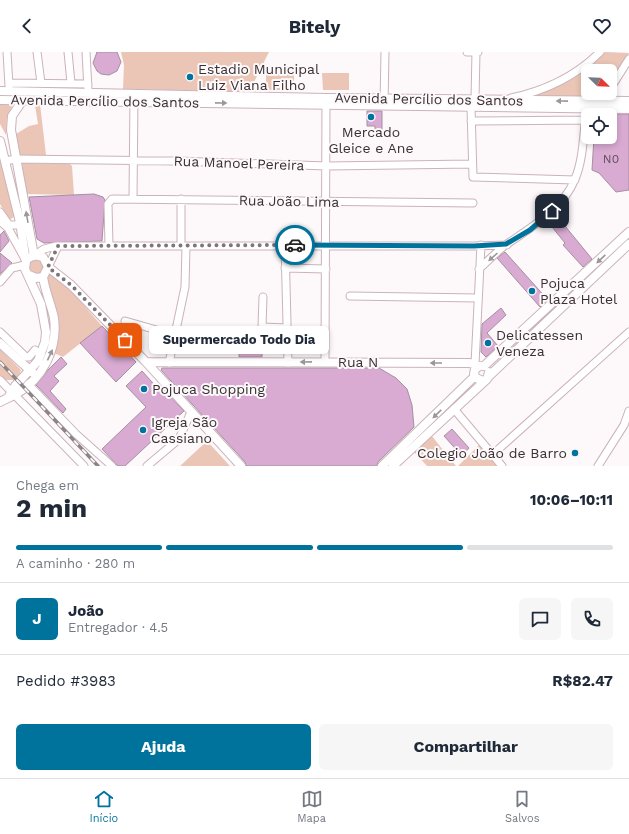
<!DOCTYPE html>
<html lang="pt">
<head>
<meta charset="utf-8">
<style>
  body { margin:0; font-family:"Work Sans",sans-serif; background:#f6f6f7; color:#1f2937; height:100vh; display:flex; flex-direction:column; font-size:15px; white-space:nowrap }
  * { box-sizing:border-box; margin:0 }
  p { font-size:13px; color:#747a83 }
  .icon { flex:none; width:22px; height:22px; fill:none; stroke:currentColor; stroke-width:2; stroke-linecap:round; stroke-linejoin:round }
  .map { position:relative; height:414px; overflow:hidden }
  .sheet { display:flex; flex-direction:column; background:#fff; flex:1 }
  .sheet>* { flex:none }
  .needle { width:26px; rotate:113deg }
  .tools { position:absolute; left:581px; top:12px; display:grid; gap:8px }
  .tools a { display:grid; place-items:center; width:36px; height:36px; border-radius:6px; background:#fff; box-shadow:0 2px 6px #0003; font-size:20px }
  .pin { position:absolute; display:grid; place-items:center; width:34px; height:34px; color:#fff; margin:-17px; border-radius:8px; box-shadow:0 2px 6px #0006 }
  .courier { position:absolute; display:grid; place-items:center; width:40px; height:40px; margin:-20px; border:3px solid #00739d; border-radius:50%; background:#fff; color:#222; box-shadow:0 1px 5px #0007 }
  .bubble { position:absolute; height:28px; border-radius:6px; background:#fff; box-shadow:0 2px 6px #0003; font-size:13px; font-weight:700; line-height:28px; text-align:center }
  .headline em { font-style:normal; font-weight:700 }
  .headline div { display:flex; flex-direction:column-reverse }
  .headline { display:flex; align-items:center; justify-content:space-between; height:68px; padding:0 16px }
  h1 { font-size:26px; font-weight:700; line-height:30px }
  .bar { display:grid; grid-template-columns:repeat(4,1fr); gap:6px 4px; align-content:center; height:48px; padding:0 16px }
  .bar i { height:5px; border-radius:3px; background:#e0e1e3 }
  .bar .on { background:#00739d }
  .bar p { grid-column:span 4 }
  .line { display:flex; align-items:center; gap:10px; padding:0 16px; border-top:1px solid #e0e1e3 }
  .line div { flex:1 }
  .round { display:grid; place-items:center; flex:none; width:42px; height:42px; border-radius:6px; background:#f6f6f7 }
  .action { display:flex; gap:8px; margin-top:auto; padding:8px 16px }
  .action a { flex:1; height:46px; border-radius:6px; background:#00739d; color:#fff; font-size:16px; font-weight:700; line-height:46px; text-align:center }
  .action a+a { background:#f6f6f7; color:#1f2937 }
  header { display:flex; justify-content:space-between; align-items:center; height:52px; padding:0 16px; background:#fff; font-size:18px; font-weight:700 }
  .tab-bar { display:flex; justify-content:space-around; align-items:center; height:56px; border-top:1px solid #e0e1e3; background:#fff; font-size:11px; color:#747a83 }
  .tab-bar a { display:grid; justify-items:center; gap:2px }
  .tab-bar .on { color:#00739d }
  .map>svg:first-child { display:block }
  .green { fill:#ebc6b6 }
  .building { fill:#d9aad2; stroke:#a391a0 }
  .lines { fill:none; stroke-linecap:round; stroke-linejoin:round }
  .minor-casing { stroke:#cbb3bb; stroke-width:9 }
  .tertiary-casing { stroke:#cbb3bb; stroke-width:10 }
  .minor { stroke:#fff; stroke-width:7 }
  .tertiary { stroke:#fff; stroke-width:8 }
  .rail-casing { stroke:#8c8587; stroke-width:3.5 }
  .rail { stroke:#fdf8fa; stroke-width:2; stroke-dasharray:6; stroke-linecap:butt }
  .oneway { fill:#9c9899 }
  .done { stroke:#7e7679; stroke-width:4; stroke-dasharray:0 7.2 }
  .route { stroke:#00739d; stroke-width:5 }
  .poi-dot { fill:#00739d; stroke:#fdf8fa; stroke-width:1.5 }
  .labels { text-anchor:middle; stroke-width:4; stroke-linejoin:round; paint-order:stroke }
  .number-label { font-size:12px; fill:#614e5b }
  .poi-label { font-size:14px; fill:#393033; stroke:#fdf8fa; text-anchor:start }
  .street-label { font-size:14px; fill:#393033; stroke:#fdf8fa }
</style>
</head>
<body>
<header><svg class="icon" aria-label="back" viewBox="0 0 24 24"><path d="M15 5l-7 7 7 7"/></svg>Bitely<svg class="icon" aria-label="heart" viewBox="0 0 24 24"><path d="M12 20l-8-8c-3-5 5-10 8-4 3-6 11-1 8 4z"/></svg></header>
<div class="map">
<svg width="629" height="414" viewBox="0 0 629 414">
  <rect width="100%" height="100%" fill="#fdf8fa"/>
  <!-- green -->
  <path class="green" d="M 121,0 L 269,0 L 249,40 L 123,37 L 124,13 Z
    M 605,0 L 629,1 L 610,32 L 610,19 L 588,19 L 588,41 L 604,41 L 600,46 L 527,46 C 557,35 582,23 605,0 Z
    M 266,19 L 294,19 L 294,38 L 266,38 Z
    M 322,21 L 349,21 L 349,38 L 323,38 Z
    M 0,50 L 14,51 L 7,64 L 6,83 L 0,72 Z
    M 40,52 L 46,103 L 19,105 L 16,82 L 29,74 L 38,72 L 35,53 Z
    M 0,100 L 13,158 L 14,165 L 9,168 L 0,152 Z
    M 22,111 L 70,112 L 72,114 L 74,143 L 26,142 Z
    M 35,203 L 50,215 L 102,274 L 63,305 L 54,301 C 63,277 52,252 47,228 L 32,225 L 26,210 Z
    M 0,297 L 21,318 L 19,323 L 15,328 L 4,328 L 0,324 Z
    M 431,383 L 456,414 L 427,414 L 414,400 Z
    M 207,389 L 230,414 L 180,414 Z
    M 479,393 L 498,414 L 458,414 Z"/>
  <!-- building -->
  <path class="building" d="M 97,0 L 117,0 L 121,10 L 117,19 L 109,23 L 101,22 L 97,19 L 93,11 Z
    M 367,59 L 382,59 L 382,79 L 375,79 L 375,74 L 367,74 Z
    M 610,62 L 629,62 L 629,138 L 616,140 L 599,121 L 592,118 L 594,85 L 610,85 Z
    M 94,142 L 103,145 L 105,148 L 102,189 L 44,191 L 37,187 L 29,145 Z
    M 556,163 L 592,207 L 583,215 L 563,193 L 565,191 L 548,170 Z
    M 4,179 L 9,189 L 0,200 L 0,183 Z
    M 505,200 L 548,248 L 540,255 L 497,206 Z
    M 0,201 L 12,211 L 0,222 Z
    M 501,256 L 506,263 L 487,281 L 498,294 L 486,305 L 481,300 L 482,272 Z
    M 102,274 L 136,310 L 116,330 L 80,291 Z
    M 240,276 L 257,277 L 262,280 L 262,305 L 239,305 Z
    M 61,305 L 67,312 L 54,324 L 59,329 L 50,339 L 66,357 L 63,361 L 36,333 L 48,318 Z
    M 162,316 L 379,316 L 396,326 L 407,337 L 412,353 L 414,375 L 378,410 L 377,414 L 246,414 L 245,410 L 161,318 Z
    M 142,319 L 161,340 L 163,337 L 184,359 L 125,414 L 118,414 L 102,397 L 146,355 L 126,334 Z
    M 452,377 L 469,396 L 462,404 L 444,384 Z"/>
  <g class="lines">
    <!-- minor casing -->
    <g class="minor-casing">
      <path id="minor" d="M 7,0 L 9,34
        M 37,0 L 41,31
        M 68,0 L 71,31
        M 86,0 L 88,37
        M 467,0 L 478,0
        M 9,31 L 88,32
        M 610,37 L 629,7
        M 511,46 C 544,39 576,24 600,0
        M 475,47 L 476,0
        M 384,52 L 385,0
        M 471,55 L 473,125 L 575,128
        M 471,69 L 585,68
        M 5,109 L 16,107 L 177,109 L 327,114 L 472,112
        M 133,146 L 134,44
        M 181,147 L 181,194
        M 0,160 L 9,173 L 16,173 L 20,170
        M 0,169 L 8,176 L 25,207
        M 285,193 L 288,311
        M 109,194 L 108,152 L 112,147 L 473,151
        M 35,203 L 44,197 L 56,194 L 474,194 L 507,193
        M 48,215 L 58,194
        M 285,216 L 326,217
        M 479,217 C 488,209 497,199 507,192 C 532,175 563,157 575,127 C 584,106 583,80 587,58
        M 0,230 L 12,216 L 25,213
        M 350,244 L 477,246
        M 263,245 L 262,275 L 287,276
        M 125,269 L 174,283
        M 0,280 L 26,305 L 29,305 L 35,298 L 41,303
        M 325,310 L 326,48
        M 169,311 L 185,235 L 186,194
        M 475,312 L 481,193
        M 0,328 L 84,414
        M 28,332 L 76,382 L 112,414
        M 454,357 L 502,414
        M 492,403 L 629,280
        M 147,414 L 179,387 L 191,360
        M 598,414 L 624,373 L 629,359"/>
    </g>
    <!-- tertiary casing -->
    <g class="tertiary-casing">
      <path id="tertiary" d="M 0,39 L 326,46 L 629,49
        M 0,48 L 629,57
        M 23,48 L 12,64 L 11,78 L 34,204
        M 0,89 L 20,170 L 26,210 L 25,217 L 41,252 L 46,280 L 45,290 L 38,309 L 15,334 L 9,344
        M 29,206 L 35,203 L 43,205 L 48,215 L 43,225 L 36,226 L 29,223
        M 48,215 L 71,233 L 146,310 L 241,414
        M 0,291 L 33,321
        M 146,310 L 469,311 L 475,312 L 477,315
        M 480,314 L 475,317 L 474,322 L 476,326 L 483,329
        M 484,314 L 629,180
        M 488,325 L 629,192
        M 0,350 C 5,347 11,345 16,342 C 43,327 58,296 54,266 C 51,252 45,239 43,225
        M 382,414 L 475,324
        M 393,414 L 487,327 L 489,320"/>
    </g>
    <!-- minor -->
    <use href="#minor" class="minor"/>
    <!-- tertiary -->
    <use href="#tertiary" class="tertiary"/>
    <!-- rail casing -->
    <g class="rail-casing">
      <path id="rail" d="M 0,310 L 98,414"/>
    </g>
    <!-- rail -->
    <use href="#rail" class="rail"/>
  </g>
  <!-- one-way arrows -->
  <defs><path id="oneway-solid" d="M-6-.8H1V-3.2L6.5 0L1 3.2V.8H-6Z"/></defs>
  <g class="oneway">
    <use href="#oneway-solid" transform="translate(562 49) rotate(-179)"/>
    <use href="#oneway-solid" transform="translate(221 51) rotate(1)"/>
    <use href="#oneway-solid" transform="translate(27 165) rotate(-100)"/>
    <use href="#oneway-solid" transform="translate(493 205) rotate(138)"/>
    <use href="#oneway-solid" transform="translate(601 207) rotate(137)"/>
    <use href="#oneway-solid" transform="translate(50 303) rotate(-65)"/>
    <use href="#oneway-solid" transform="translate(306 310) rotate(179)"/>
    <use href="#oneway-solid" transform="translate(436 311) rotate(-180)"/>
    <use href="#oneway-solid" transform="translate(437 362) rotate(136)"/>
  </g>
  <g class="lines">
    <!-- done -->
    <path class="done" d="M 125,288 L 71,233 L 48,215 L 58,194 L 295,193"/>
    <!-- route -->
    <path class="route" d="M 295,193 L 474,194 L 506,192 L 530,178 L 552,159"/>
  </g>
  <!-- markers -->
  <g class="poi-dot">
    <circle cx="190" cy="25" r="4"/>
    <circle cx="371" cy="65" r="4"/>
    <circle cx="532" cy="239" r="4"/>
    <circle cx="488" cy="291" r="4"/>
    <circle cx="144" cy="337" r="4"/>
    <circle cx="143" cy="378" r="4"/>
    <circle cx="575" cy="401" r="4"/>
  </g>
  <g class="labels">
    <!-- number labels -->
    <g class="number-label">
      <text x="611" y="111">N0</text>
    </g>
    <!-- poi labels -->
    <g class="poi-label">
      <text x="198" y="22">Estadio Municipal<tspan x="198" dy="16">Luiz Viana Filho</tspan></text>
      <text x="371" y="85" text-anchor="middle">Mercado<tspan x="371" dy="16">Gleice e Ane</tspan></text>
      <text x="540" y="236">Pojuca<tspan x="540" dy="16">Plaza Hotel</tspan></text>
      <text x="496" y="288">Delicatessen<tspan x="496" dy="16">Veneza</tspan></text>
      <text x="152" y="342">Pojuca Shopping</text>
      <text x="151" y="375">Igreja São<tspan x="151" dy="16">Cassiano</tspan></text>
      <text x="567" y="406" text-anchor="end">Colegio João de Barro</text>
    </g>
    <!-- street labels -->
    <g class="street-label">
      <text transform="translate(429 47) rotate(1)" y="5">Avenida Percílio dos Santos</text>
      <text transform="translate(105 49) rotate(1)" y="5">Avenida Percílio dos Santos</text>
      <text transform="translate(239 111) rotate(2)" y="5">Rua Manoel Pereira</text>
      <text transform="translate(289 149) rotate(1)" y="5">Rua João Lima</text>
      <text x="358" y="315">Rua N</text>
    </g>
  </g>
</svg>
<div class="tools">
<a><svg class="needle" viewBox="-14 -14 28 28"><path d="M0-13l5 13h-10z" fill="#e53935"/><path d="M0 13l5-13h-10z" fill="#747a83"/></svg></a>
<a><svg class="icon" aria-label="locate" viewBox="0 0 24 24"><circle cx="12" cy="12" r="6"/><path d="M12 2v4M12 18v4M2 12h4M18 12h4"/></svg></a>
</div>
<div class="pin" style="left:125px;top:288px;background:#ea580c"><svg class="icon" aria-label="bag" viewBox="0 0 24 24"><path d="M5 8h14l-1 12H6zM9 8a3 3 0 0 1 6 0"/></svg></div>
<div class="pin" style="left:552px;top:159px;background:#1f2937"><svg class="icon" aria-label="home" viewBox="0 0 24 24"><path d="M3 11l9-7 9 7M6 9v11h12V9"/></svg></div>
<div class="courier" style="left:295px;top:193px"><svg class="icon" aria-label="car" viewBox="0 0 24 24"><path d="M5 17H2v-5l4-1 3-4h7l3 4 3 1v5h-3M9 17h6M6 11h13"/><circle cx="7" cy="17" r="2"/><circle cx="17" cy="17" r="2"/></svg></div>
<div class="bubble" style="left:149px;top:274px;width:180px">Supermercado Todo Dia</div>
</div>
<section class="sheet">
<div class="headline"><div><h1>2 min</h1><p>Chega em</p></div><em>10:06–10:11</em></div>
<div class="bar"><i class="on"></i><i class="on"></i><i class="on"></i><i></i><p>A caminho · 280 m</p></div>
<div class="line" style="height:72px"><b class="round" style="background:#00739d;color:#fff">J</b><div><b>João</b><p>Entregador · 4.5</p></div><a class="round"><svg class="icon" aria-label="chat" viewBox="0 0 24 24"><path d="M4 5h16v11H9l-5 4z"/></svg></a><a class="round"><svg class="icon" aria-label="phone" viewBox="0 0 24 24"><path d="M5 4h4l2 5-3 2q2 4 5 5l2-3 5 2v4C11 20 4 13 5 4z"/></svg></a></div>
<div class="line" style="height:52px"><div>Pedido #3983</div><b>R$82.47</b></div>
<div class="action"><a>Ajuda</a><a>Compartilhar</a></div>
</section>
<nav class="tab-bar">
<a class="on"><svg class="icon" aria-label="home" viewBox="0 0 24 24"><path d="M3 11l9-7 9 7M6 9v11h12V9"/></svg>Início</a>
<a><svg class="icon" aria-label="map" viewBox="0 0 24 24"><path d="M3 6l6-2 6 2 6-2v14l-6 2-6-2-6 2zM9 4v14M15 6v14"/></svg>Mapa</a>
<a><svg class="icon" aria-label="saved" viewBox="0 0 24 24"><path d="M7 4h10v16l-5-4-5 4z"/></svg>Salvos</a>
</nav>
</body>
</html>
